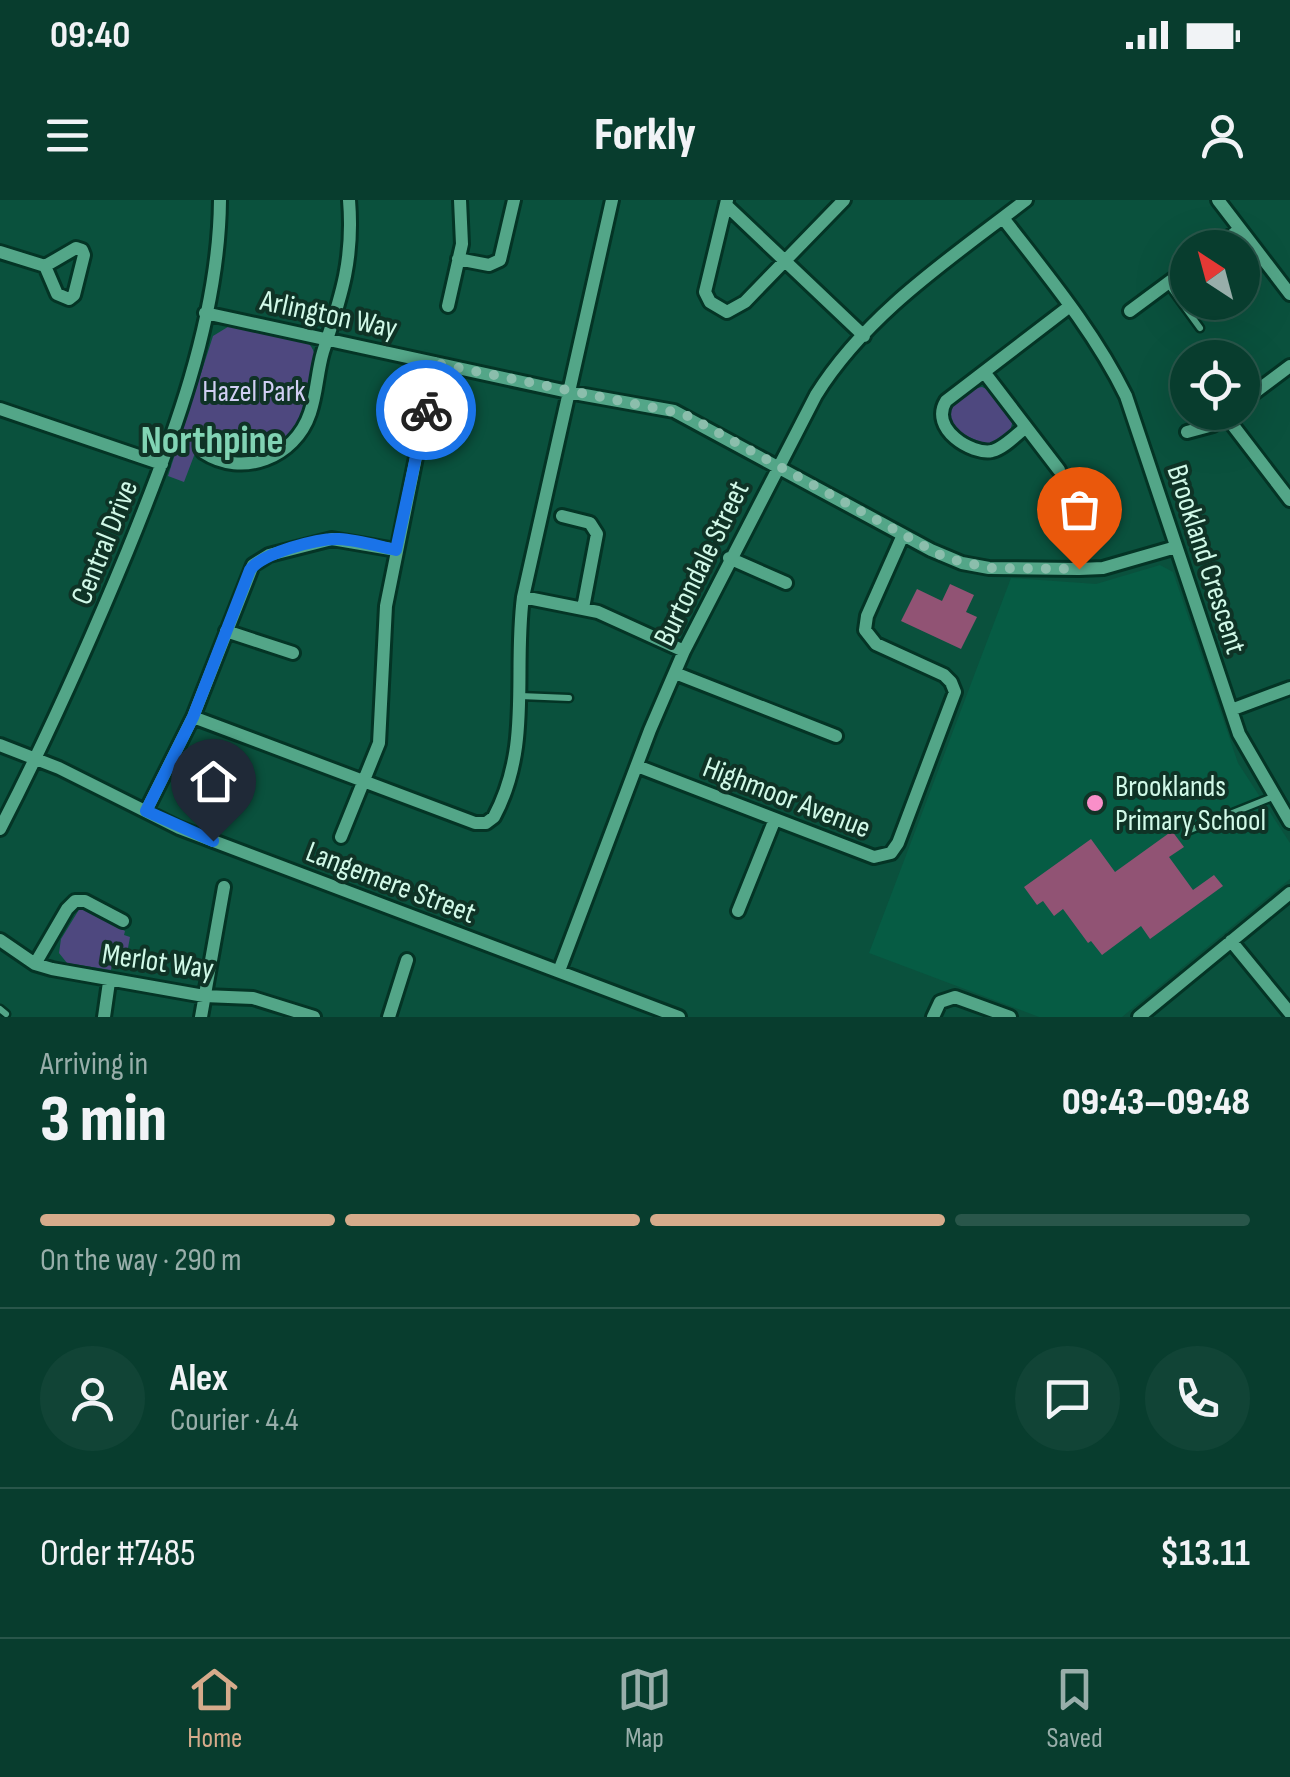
<!DOCTYPE html>
<html lang="en">
<head>
<meta charset="utf-8">
<style>
  body { margin:0; font-family:"Sofia Sans Condensed",sans-serif; background:#114436; color:#f1f3f6; height:100vh; display:flex; flex-direction:column; font-size:38px; white-space:nowrap }
  * { box-sizing:border-box; margin:0 }
  p { font-size:32px; color:#98aeaa }
  .icon { flex:none; width:55px; height:55px; fill:none; stroke:currentColor; stroke-width:2; stroke-linecap:round; stroke-linejoin:round }
  .map { position:relative; height:817px; overflow:hidden }
  .sheet { display:flex; flex-direction:column; background:#083d2e; flex:1 }
  .sheet>* { flex:none }
  .needle { width:65px; rotate:324deg }
  .tools { position:absolute; left:1170px; top:30px; display:grid; gap:20px }
  .tools a { display:grid; place-items:center; width:90px; height:90px; border-radius:50%; background:#083d2e; box-shadow:0 10px 40px #0002,0 0 0 2px #29564a; font-size:50px }
  .pin { position:absolute; display:grid; place-items:center; width:85px; height:85px; color:#fff; margin:-102px -42px; border-radius:50% 50% 50% 0; rotate:-45deg; box-shadow:0 0 10px #0007 }
  .pin .icon { rotate:45deg }
  .courier { position:absolute; display:grid; place-items:center; width:100px; height:100px; margin:-50px; border:8px solid #1a73e8; border-radius:50%; background:#fff; color:#222; box-shadow:0 2px 12px #0007 }
  .headline em { font-style:normal; font-weight:800 }
  .headline div { display:flex; flex-direction:column-reverse }
  .headline { display:flex; align-items:center; justify-content:space-between; height:170px; padding:0 40px }
  h1 { font-size:65px; font-weight:800; line-height:75px }
  .bar { display:grid; grid-template-columns:repeat(4,1fr); gap:15px 10px; align-content:center; height:120px; padding:0 40px }
  .bar i { height:12px; border-radius:8px; background:#29564a }
  .bar .selected { background:#d6ab8b }
  .bar p { grid-column:span 4 }
  .line { display:flex; align-items:center; gap:25px; padding:0 40px; border-top:2px solid #29564a }
  .line div { flex:1 }
  .round { display:grid; place-items:center; flex:none; width:105px; height:105px; border-radius:52px; background:#114436 }
  .status { display:flex; justify-content:space-between; align-items:center; height:70px; padding:0 50px; background:#083d2e; direction:ltr }
  .status svg { height:28px; fill:currentColor }
  header { display:flex; justify-content:space-between; align-items:center; height:130px; padding:0 40px; background:#083d2e; font-size:45px; font-weight:800 }
  .tabs { display:flex; justify-content:space-around; align-items:center; height:140px; border-top:2px solid #29564a; background:#083d2e; font-size:28px; color:#98aeaa }
  .tabs a { display:grid; justify-items:center; gap:5px }
  .tabs .selected { color:#d6ab8b }
  .map>svg:first-child { display:block }
  .built { fill:#065c44 }
  .green { fill:#4e487f }
  .building { fill:#915374 }
  .lines { fill:none; stroke-linecap:round; stroke-linejoin:round }
  .service-casing { stroke:#043425; stroke-width:11 }
  .minor-casing { stroke:#043425; stroke-width:18 }
  .service { stroke:#53a688; stroke-width:6 }
  .minor { stroke:#53a688; stroke-width:12 }
  .done { stroke:#8bbeac; stroke-width:10; stroke-dasharray:0 18 }
  .route { stroke:#1a73e8; stroke-width:12 }
  .poi-dot { fill:#f98fc9; stroke:#0f3326; stroke-width:4 }
  .labels { text-anchor:middle; stroke-width:8; stroke-linejoin:round; paint-order:stroke }
  .street-label { font-size:30px; fill:#d1f9e8; stroke:#0f3326 }
  .park-label { font-size:30px; fill:#d1cff3; stroke:#0f3326 }
  .poi-label { font-size:30px; fill:#d1f9e8; stroke:#0f3326; text-anchor:start }
  .district-label { font-size:40px; font-weight:bold; fill:#81d4b4; stroke:#0f3326 }
</style>
</head>
<body>
<div class="status"><b>09:40</b><svg viewBox="0 0 49 12"><path d="M0 12V9h3v3zM5 12V6h3v6zM10 12V3h3v9zM15 12V0h3v12zM26 1h20v11H26zM47 4h2v5h-2z"/></svg></div>
<header><svg class="icon" aria-label="menu" viewBox="0 0 24 24"><path d="M4 6h16M4 12h16M4 18h16"/></svg>Forkly<svg class="icon" aria-label="person" viewBox="0 0 24 24"><circle cx="12" cy="8" r="4"/><path d="M4 21q1-7 8-7t8 7"/></svg></header>
<div class="map">
<svg width="1290" height="817" viewBox="0 0 1290 817">
  <rect width="100%" height="100%" fill="#0a513d"/>
  <!-- built -->
  <path class="built" d="M 1160,365 L 1173,372 L 1238,563 L 1290,643 L 1290,679 L 1122,817 L 1039,817 L 869,753 L 1011,378 L 1096,384 Z"/>
  <!-- green -->
  <path class="green" d="M 231,125 L 304,140 C 334,156 300,234 275,248 C 260,257 247,257 230,257 L 219,246 L 200,240 L 184,282 L 168,276 L 213,136 Z
    M 982,187 L 991,191 L 1013,220 L 1009,235 L 990,246 L 953,230 L 947,214 C 953,201 968,189 982,187 Z
    M 80,708 L 125,731 L 124,735 L 130,737 L 126,759 L 113,757 L 111,770 L 67,763 L 59,753 L 61,739 Z"/>
  <!-- building -->
  <path class="building" d="M 950,384 L 974,395 L 966,412 L 977,417 L 961,449 L 901,421 L 917,389 L 942,401 Z
    M 1172,631 L 1184,647 L 1169,657 L 1193,690 L 1214,675 L 1223,686 L 1150,739 L 1141,726 L 1102,755 L 1091,741 L 1088,743 L 1063,709 L 1054,716 L 1043,701 L 1037,705 L 1024,687 L 1091,639 L 1115,672 Z"/>
  <g class="lines">
    <!-- service casing -->
    <g class="service-casing">
      <path id="service" d="M 1168,84 L 1200,128
        M 520,496 L 569,498
        M 1190,630 L 1275,596
        M 0,809 L 6,814"/>
    </g>
    <!-- minor casing -->
    <g class="minor-casing">
      <path id="minor" d="M 727,0 L 705,92 L 710,102 L 727,112 L 745,102 L 844,0
        M 1218,0 L 1290,94
        M 726,5 L 864,136
        M 1003,18 C 1047,75 1094,131 1126,196 L 1239,534 L 1290,622
        M 1215,48 L 1240,29
        M 0,52 L 45,66 L 76,48 L 82,50 L 84,55 L 74,95 L 69,99 L 57,94 L 45,66
        M 458,59 L 489,65 L 500,60 L 514,0
        M 448,106 L 462,44 L 460,0
        M 1130,111 L 1188,68
        M 205,113 L 568,192 L 674,211 L 931,350 L 962,363 L 989,368 L 1079,369 L 1103,368 L 1176,347
        M 984,172 L 1059,270
        M 1242,202 L 1290,166
        M 0,209 L 162,264
        M 1229,212 L 1225,215 L 1290,300
        M 1026,227 C 1016,235 1004,248 992,251 C 972,255 929,229 946,201 L 1070,106
        M 1187,232 L 1213,225 L 1225,215
        M 203,252 C 242,278 295,258 310,213 C 317,193 317,172 323,152 C 341,97 354,60 349,0
        M 562,316 L 590,323 L 597,334 L 583,408
        M 729,358 L 786,383
        M 523,397 L 598,412 L 684,451
        M 226,431 L 293,453
        M 675,473 L 836,536
        M 1231,510 L 1290,488
        M 193,517 L 475,623 L 486,623 L 494,617 C 532,546 513,474 523,397 L 612,0
        M 0,545 L 59,568 L 179,628 L 679,817
        M 637,566 L 874,657 L 891,653 L 898,643 L 955,492 L 951,482 L 944,475 L 876,444 L 865,430 L 867,416 L 903,335
        M 146,611 L 193,517 L 253,365 L 269,355 L 332,339 L 396,350
        M 0,629 C 47,538 88,446 127,352 C 172,242 219,119 220,0
        M 341,637 L 379,543 L 386,406 L 435,163
        M 738,711 L 775,619
        M 0,740 L 35,764 L 52,769 L 204,796 L 253,798 L 314,817
        M 1231,741 L 1290,813
        M 35,764 L 67,709 L 75,701 L 85,701 L 123,721
        M 559,771 L 650,530 L 684,451 L 816,195 C 867,113 951,58 1026,0
        M 104,817 L 109,782
        M 201,817 L 224,687
        M 389,817 L 407,760
        M 933,817 L 940,802 L 955,797 L 1010,817
        M 1139,817 L 1290,693"/>
    </g>
    <!-- service -->
    <use href="#service" class="service"/>
    <!-- minor -->
    <use href="#minor" class="minor"/>
  </g>
  <g class="lines">
    <!-- done -->
    <path class="done" d="M 426,210 L 435,163 L 684,214 L 946,358 L 989,368 L 1079,369"/>
    <!-- route -->
    <path class="route" d="M 213,641 L 146,611 L 193,517 L 250,370 C 262,353 318,338 339,339 C 358,340 377,346 396,350 L 426,210"/>
  </g>
  <!-- markers -->
  <circle class="poi-dot" cx="1095" cy="603" r="10"/>
  <g class="labels">
    <!-- street labels -->
    <g class="street-label">
      <text transform="translate(329 114) rotate(12)" y="10">Arlington Way</text>
      <text transform="translate(104 342) rotate(-68)" y="10">Central Drive</text>
      <text transform="translate(1207 359) rotate(72)" y="10">Brookland Crescent</text>
      <text transform="translate(701 363) rotate(-64)" y="10">Burtondale Street</text>
      <text transform="translate(787 597) rotate(21)" y="10">Highmoor Avenue</text>
      <text transform="translate(391 682) rotate(21)" y="10">Langemere Street</text>
      <text transform="translate(158 761) rotate(8)" y="10">Merlot Way</text>
    </g>
    <!-- park labels -->
    <g class="park-label">
      <text x="254" y="201">Hazel Park</text>
    </g>
    <!-- poi labels -->
    <g class="poi-label">
      <text x="1115" y="596">Brooklands<tspan x="1115" dy="34">Primary School</tspan></text>
    </g>
    <!-- district labels -->
    <g class="district-label">
      <text x="212" y="253">Northpine</text>
    </g>
  </g>
</svg>
<div class="tools">
<a><svg class="needle" viewBox="-14 -14 28 28"><path d="M0-13l5 13h-10z" fill="#e53935"/><path d="M0 13l5-13h-10z" fill="#98aeaa"/></svg></a>
<a><svg class="icon" aria-label="locate" viewBox="0 0 24 24"><circle cx="12" cy="12" r="6"/><path d="M12 2v4M12 18v4M2 12h4M18 12h4"/></svg></a>
</div>
<div class="pin" style="left:1079px;top:369px;background:#ea580c"><svg class="icon" aria-label="bag" viewBox="0 0 24 24"><path d="M5 8h14l-1 12H6zM9 8a3 3 0 0 1 6 0"/></svg></div>
<div class="pin" style="left:213px;top:641px;background:#1f2937"><svg class="icon" aria-label="home" viewBox="0 0 24 24"><path d="M3 11l9-7 9 7M6 9v11h12V9"/></svg></div>
<div class="courier" style="left:426px;top:210px"><svg class="icon" aria-label="bike" viewBox="0 0 24 24"><circle cx="6" cy="16" r="4"/><circle cx="18" cy="16" r="4"/><path d="M6 16l4-8h5l3 8M10 8l3 8H6M13 5h3"/></svg></div>
</div>
<section class="sheet">
<div class="headline"><div><h1>3 min</h1><p>Arriving in</p></div><em>09:43–09:48</em></div>
<div class="bar"><i class="selected"></i><i class="selected"></i><i class="selected"></i><i></i><p>On the way · 290 m</p></div>
<div class="line" style="height:180px"><a class="round"><svg class="icon" aria-label="person" viewBox="0 0 24 24"><circle cx="12" cy="8" r="4"/><path d="M4 21q1-7 8-7t8 7"/></svg></a><div><b>Alex</b><p>Courier · 4.4</p></div><a class="round"><svg class="icon" aria-label="chat" viewBox="0 0 24 24"><path d="M4 5h16v11H9l-5 4z"/></svg></a><a class="round"><svg class="icon" aria-label="phone" viewBox="0 0 24 24"><path d="M5 4h4l2 5-3 2q2 4 5 5l2-3 5 2v4C11 20 4 13 5 4z"/></svg></a></div>
<div class="line" style="height:130px"><div>Order #7485</div><b>$13.11</b></div>
</section>
<nav class="tabs">
<a class="selected"><svg class="icon" aria-label="home" viewBox="0 0 24 24"><path d="M3 11l9-7 9 7M6 9v11h12V9"/></svg>Home</a>
<a><svg class="icon" aria-label="map" viewBox="0 0 24 24"><path d="M3 6l6-2 6 2 6-2v14l-6 2-6-2-6 2zM9 4v14M15 6v14"/></svg>Map</a>
<a><svg class="icon" aria-label="saved" viewBox="0 0 24 24"><path d="M7 4h10v16l-5-4-5 4z"/></svg>Saved</a>
</nav>
</body>
</html>
